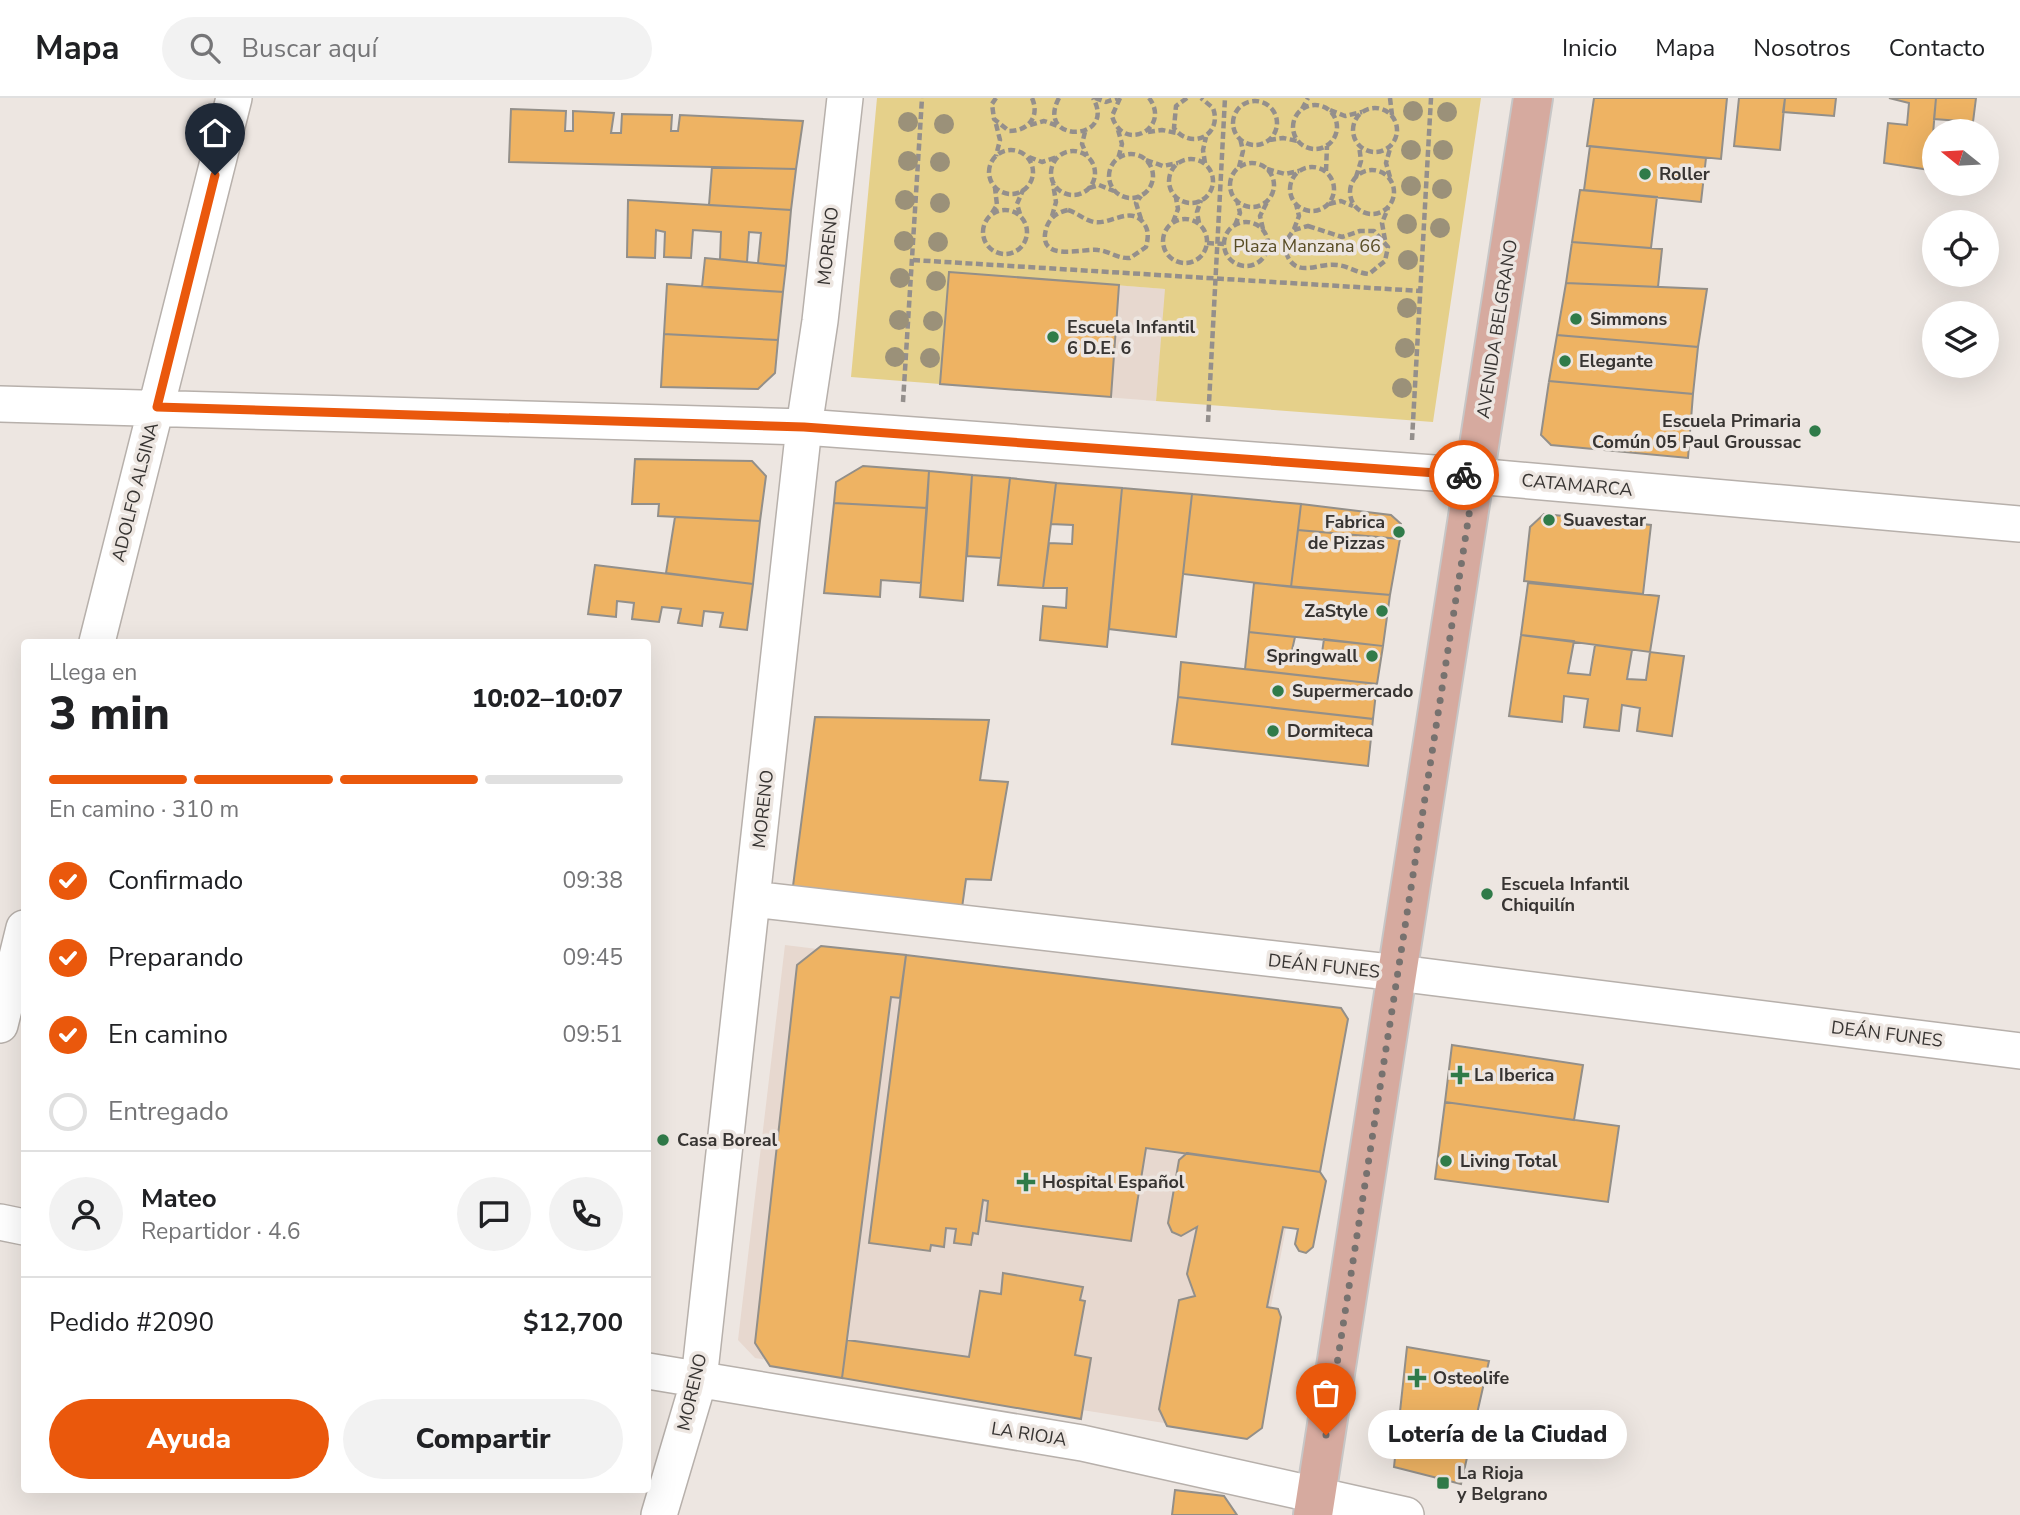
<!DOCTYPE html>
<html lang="es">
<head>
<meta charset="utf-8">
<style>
  body { margin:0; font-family:"Nunito Sans",sans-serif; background:#f2f2f2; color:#202124; height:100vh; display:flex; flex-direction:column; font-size:26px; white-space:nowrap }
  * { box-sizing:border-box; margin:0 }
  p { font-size:23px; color:#757577 }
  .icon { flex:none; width:38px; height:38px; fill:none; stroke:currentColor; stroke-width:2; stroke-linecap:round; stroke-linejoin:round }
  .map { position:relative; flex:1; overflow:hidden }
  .side { position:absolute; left:21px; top:541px; width:630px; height:854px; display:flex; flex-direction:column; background:#fff; border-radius:7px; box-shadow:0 7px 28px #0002 }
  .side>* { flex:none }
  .needle { width:46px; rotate:288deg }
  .tools { position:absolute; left:1922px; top:21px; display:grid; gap:14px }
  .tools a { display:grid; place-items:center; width:77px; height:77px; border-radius:50%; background:#fff; box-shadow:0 7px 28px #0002; font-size:35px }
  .pin { position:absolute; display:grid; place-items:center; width:60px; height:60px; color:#fff; margin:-72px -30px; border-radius:50% 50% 50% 0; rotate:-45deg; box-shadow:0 0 7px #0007 }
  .pin .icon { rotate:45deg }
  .courier { position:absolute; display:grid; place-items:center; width:70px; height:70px; margin:-35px; border:5px solid #ea580c; border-radius:50%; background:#fff; color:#222; box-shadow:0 2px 9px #0007 }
  .bubble { position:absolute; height:49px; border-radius:24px; background:#fff; box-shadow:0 7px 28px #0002; font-size:23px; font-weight:800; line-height:49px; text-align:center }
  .overview em { font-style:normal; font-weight:800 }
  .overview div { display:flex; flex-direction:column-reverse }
  .overview { display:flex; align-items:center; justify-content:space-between; height:119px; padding:0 28px }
  h1 { font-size:46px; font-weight:800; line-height:52px }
  .bar { display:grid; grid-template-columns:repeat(4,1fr); gap:10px 7px; align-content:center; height:84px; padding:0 28px }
  .bar i { height:9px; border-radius:5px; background:#e0e0e0 }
  .bar .on { background:#ea580c }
  .bar p { grid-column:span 4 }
  .line { display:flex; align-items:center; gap:18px; padding:0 28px; border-top:2px solid #e0e0e0 }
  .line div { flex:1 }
  .round { display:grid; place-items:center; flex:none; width:74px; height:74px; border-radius:37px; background:#f2f2f2 }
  ol { padding:0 28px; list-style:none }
  li { display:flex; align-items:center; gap:21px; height:77px }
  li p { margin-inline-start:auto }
  li .icon { padding:7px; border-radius:50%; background:#ea580c; color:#fff; stroke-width:4 }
  li:last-child { color:#757577 }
  li i { width:38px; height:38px; border:4px solid #e0e0e0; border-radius:50% }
  .button { display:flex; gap:14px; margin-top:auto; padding:14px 28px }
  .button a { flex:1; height:80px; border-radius:42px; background:#ea580c; color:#fff; font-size:28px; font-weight:800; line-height:80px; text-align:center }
  .button a+a { background:#f2f2f2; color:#202124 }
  header { display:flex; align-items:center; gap:42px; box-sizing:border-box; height:98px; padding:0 35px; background:#fff; border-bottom:2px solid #e0e0e0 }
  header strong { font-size:33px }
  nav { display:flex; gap:38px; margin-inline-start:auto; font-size:24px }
  .search { width:490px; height:63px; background:#f2f2f2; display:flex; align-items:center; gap:18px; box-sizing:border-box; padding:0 24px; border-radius:38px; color:#757577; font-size:26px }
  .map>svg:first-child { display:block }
  .built { fill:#e7d8cf }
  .green { fill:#e5d08a }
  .building { fill:#eeb363; stroke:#938f89; stroke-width:2 }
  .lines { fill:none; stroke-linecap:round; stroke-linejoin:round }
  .minor-casing { stroke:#b7b0ab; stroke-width:38 }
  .major-casing { stroke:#c7c6c6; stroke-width:42 }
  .path { stroke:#948f8c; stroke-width:4.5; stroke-dasharray:7 3.5; stroke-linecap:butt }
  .minor { stroke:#fff; stroke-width:35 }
  .major { stroke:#d6aa9f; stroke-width:38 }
  .tree { fill:#9b9179 }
  .done { stroke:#77726f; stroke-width:7; stroke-dasharray:0 12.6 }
  .route { stroke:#ea580c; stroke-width:9 }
  .poi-dot { fill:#307b49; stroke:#ede6e1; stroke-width:2.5 }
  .labels { text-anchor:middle; stroke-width:7; stroke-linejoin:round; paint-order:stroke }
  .poi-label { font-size:18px; font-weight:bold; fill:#373432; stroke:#ede6e1; text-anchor:start }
  .street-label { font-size:18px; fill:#373432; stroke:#ede6e1 }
  .park-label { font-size:18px; fill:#584c24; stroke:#ede6e1 }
</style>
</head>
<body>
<header>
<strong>Mapa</strong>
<div class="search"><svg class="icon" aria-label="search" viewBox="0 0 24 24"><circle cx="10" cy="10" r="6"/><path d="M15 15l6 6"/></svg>Buscar aquí</div>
<nav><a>Inicio</a><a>Mapa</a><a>Nosotros</a><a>Contacto</a></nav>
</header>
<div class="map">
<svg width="2020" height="1417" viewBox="0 0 2020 1417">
  <rect width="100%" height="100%" fill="#ede6e1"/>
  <!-- built -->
  <path class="built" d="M 949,174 L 1166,191 L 1156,303 L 940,286 Z
    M 785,847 L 1318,913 L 1325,927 L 1246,1338 L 755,1260 L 738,1242 Z"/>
  <!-- green -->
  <path class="green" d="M 877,0 L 1481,0 L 1433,324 L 1156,303 L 1165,191 L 949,174 L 940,286 L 851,279 Z"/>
  <!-- building -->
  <path class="building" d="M 1594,0 L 1727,0 L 1721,61 L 1587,48 Z
    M 1739,0 L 1785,0 L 1780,52 L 1734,48 Z
    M 1785,0 L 1836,0 L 1834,18 L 1783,14 Z
    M 1889,0 L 1936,0 L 1930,72 L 1884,65 L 1888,25 L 1907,27 L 1909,5 Z
    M 1936,0 L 1976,0 L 1973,24 L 1934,21 Z
    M 511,11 L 566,13 L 565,33 L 573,33 L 573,13 L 614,15 L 611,35 L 621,35 L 622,16 L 672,17 L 671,33 L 678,33 L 680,17 L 803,23 L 796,71 L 509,64 Z
    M 1590,48 L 1706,60 L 1701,104 L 1584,92 Z
    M 712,69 L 796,71 L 791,112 L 709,107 Z
    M 1580,92 L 1657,99 L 1651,150 L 1572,144 Z
    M 628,102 L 791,112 L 786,168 L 758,165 L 761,135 L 749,134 L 747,164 L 720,161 L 721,134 L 693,132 L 691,160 L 664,159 L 665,134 L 656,132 L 655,160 L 627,159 Z
    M 1572,144 L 1662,151 L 1658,189 L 1566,185 Z
    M 705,160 L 786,168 L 783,194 L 702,189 Z
    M 949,174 L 1119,187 L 1111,299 L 940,286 Z
    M 1566,185 L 1707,191 L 1698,249 L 1557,237 Z
    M 667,186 L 783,194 L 778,242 L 664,236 Z
    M 664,236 L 778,242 L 775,275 L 758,291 L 661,289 Z
    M 1557,237 L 1698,249 L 1693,296 L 1549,283 Z
    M 1549,283 L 1693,296 L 1688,360 L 1551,347 L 1541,337 Z
    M 635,361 L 752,363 L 766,378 L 760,423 L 658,418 L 659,406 L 632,406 Z
    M 863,368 L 929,373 L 927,410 L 834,405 L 836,384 Z
    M 929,373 L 972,377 L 963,503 L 920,499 Z
    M 972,377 L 1010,380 L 1001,460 L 967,458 Z
    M 1010,380 L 1056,385 L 1043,490 L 998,487 Z
    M 1056,385 L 1122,390 L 1107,549 L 1040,542 L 1043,508 L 1066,510 L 1067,490 L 1043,490 L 1049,445 L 1072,446 L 1073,427 L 1051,426 Z
    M 1122,390 L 1192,396 L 1176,539 L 1109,531 Z
    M 1192,396 L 1301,406 L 1291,489 L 1183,476 Z
    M 834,405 L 927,410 L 921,485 L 881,482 L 880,499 L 824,495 Z
    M 1301,406 L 1391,417 L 1401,426 L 1400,441 L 1298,432 Z
    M 1544,416 L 1651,427 L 1643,496 L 1524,483 L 1530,429 Z
    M 675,419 L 760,423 L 753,486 L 666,475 Z
    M 1298,432 L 1400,441 L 1390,497 L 1291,489 Z
    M 595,467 L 753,486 L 747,532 L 720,529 L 723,515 L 704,513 L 702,528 L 678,525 L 681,511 L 662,509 L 659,524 L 632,521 L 634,505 L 617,503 L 616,519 L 588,516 Z
    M 1254,485 L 1390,497 L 1383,548 L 1249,534 Z
    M 1528,485 L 1659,498 L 1650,554 L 1521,537 Z
    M 1249,534 L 1295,539 L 1292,552 L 1322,555 L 1324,541 L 1383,548 L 1377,586 L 1245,571 Z
    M 1521,537 L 1574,543 L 1568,575 L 1590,577 L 1595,547 L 1632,552 L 1627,581 L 1646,582 L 1650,554 L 1684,558 L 1672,638 L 1637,633 L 1640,610 L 1622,607 L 1619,633 L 1584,629 L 1588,601 L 1564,598 L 1562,624 L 1509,618 Z
    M 1181,564 L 1377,586 L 1373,621 L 1178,599 Z
    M 1178,599 L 1373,621 L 1368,668 L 1172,646 Z
    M 815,619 L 989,622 L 980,682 L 1008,684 L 991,782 L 966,781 L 961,817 L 807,801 L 793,788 Z
    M 821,848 L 906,857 L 900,900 L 891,899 L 842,1280 L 770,1268 L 755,1245 L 797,867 Z
    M 906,857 L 1341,910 L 1348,921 L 1320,1074 L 1146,1050 L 1131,1143 L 986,1123 L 988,1103 L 983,1102 L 978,1136 L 973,1135 L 971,1147 L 954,1145 L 956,1131 L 946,1130 L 944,1149 L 931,1147 L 930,1153 L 869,1145 Z
    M 1452,947 L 1583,967 L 1574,1022 L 1445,1004 Z
    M 1445,1004 L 1619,1028 L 1608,1104 L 1435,1081 Z
    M 1187,1055 L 1320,1074 L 1326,1083 L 1313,1149 L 1306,1155 L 1299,1153 L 1295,1146 L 1298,1131 L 1283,1129 L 1267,1209 L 1278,1211 L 1281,1219 L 1262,1330 L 1247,1341 L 1167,1328 L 1159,1311 L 1179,1202 L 1195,1198 L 1187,1176 L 1197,1129 L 1181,1138 L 1172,1134 L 1168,1125 L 1179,1062 Z
    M 1003,1175 L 1083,1189 L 1080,1202 L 1085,1203 L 1075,1257 L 1091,1260 L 1081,1321 L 842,1280 L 847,1242 L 969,1259 L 980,1193 L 1001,1196 Z
    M 1407,1249 L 1489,1263 L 1461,1386 L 1394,1369 Z
    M 1175,1392 L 1224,1398 L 1237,1417 L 1172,1417 Z"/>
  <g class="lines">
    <!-- minor casing -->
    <g class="minor-casing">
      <path id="minor" d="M 0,306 L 804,329 L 1475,378 L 2020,426
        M 97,544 L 234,0
        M 753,801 L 1398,875 L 2020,953
        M 0,927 L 24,830
        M 0,1124 L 24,1129
        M 648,1273 L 1082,1345 L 1406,1417
        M 659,1417 L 699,1282 L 804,329 L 820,223 L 845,0"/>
    </g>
    <!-- major casing -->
    <g class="major-casing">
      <path id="major" d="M 1313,1417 L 1533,0"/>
    </g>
    <!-- path -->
    <path class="path" d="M 996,0 L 992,6 L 994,21 L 1009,33 C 1029,33 1040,18 1032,0
      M 1059,0 C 1034,46 1118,44 1093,0
      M 1095,0 L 1106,4 L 1117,0
      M 1120,0 L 1112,18 C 1123,56 1172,30 1149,0
      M 1187,0 L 1176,8 L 1174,30 C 1191,53 1223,37 1213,10 L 1201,0
      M 1390,0 L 1392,17
      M1233 25a22 22 0 1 1 44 0a22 22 0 1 1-44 0Z
      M1293 29a22 22 0 1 1 44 0a22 22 0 1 1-44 0Z
      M1353 32a22 22 0 1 1 44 0a22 22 0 1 1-44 0Z
      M 1302,11 L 1308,0
      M 1330,12 L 1345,18 L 1362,14
      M 996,26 L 1000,42 L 996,58
      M 1030,27 L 1044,23 L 1058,28
      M 1118,32 L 1122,46 L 1118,61
      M 1085,34 L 1082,46 L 1087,58
      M 1148,34 L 1162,32 L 1177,35
      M 1269,42 L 1283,40 L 1298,43
      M989 74a22 22 0 1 1 44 0a22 22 0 1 1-44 0Z
      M1051 75a22 22 0 1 1 44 0a22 22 0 1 1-44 0Z
      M1109 78a22 22 0 1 1 44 0a22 22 0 1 1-44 0Z
      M 1029,59 L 1042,64 L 1057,59
      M1169 83a22 22 0 1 1 44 0a22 22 0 1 1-44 0Z
      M 1146,62 L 1163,68 L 1178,65
      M 1205,65 L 1203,52 L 1206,39
      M1230 87a22 22 0 1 1 44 0a22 22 0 1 1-44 0Z
      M 1239,69 L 1243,53 L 1240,40
      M1290 91a22 22 0 1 1 44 0a22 22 0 1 1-44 0Z
      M 1267,71 L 1285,76 L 1299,73
      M1350 94a22 22 0 1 1 44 0a22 22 0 1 1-44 0Z
      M 1326,73 L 1327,48
      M 1356,79 L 1361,63 L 1359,47
      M 1390,79 L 1386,65 L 1391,47
      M 1089,90 L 1099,87 L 1114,93
      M 1329,106 L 1341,103 L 1353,108
      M 1068,112 C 1078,115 1084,122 1094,124 C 1111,127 1132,106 1145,127 C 1149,134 1148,141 1146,149 L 1130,160 C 1118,161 1109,153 1098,152 C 1083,150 1034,166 1047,128 C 1051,118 1059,114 1068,112 Z
      M983 134a22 22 0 1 1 44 0a22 22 0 1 1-44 0Z
      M 992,115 L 997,107 L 995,90
      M 1020,116 L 1017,106 L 1023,92
      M 1052,118 L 1056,104 L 1053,86
      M 1141,121 L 1136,105 L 1141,98
      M1163 143a22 22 0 1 1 44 0a22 22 0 1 1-44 0Z
      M 1173,124 L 1178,111 L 1176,100
      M1224 146a22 22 0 1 1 44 0a22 22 0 1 1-44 0Z
      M 1199,125 L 1197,114 L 1201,102
      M 1235,127 L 1240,115 L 1237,102
      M 1308,128 L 1342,139 L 1360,133 L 1374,133 L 1388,149 L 1385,163 L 1369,176 C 1357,175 1348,168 1337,167 C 1319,164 1297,181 1287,157 C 1283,147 1288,139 1294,132 Z
      M 1263,131 L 1260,118 L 1267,104
      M 1294,131 L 1299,118 L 1296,106
      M 1385,142 L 1382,125 L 1388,110
      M 1207,145 L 1224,146
      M 913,162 L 1421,193
      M 903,304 L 922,0
      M 1208,324 L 1225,0
      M 1412,342 L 1431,0"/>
    <!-- minor -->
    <use href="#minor" class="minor"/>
    <!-- major -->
    <use href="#major" class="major"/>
  </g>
  <!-- trees -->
  <g class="tree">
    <circle cx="1413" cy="13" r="10"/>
    <circle cx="1447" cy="14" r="10"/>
    <circle cx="908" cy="24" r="10"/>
    <circle cx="944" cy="26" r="10"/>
    <circle cx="1411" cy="52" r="10"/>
    <circle cx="1443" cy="52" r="10"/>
    <circle cx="908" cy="63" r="10"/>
    <circle cx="940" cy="64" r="10"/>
    <circle cx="1411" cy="88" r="10"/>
    <circle cx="1442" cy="91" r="10"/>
    <circle cx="905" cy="102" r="10"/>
    <circle cx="940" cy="105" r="10"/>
    <circle cx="1407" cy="126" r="10"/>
    <circle cx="1440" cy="130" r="10"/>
    <circle cx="904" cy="143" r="10"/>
    <circle cx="938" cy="144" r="10"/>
    <circle cx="1408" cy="162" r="10"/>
    <circle cx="900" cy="180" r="10"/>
    <circle cx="936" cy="183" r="10"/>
    <circle cx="1407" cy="210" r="10"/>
    <circle cx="899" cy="222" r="10"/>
    <circle cx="933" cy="223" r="10"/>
    <circle cx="1405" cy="250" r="10"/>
    <circle cx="895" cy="259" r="10"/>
    <circle cx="930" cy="260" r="10"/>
    <circle cx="1402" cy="290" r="10"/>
  </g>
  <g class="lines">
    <!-- done -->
    <path class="done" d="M 1326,1337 L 1475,378 L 1464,377"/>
    <!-- route -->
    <path class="route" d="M 215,77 L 157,309 L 804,329 L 1464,377"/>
  </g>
  <!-- markers -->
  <g class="poi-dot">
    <circle cx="1645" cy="76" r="7"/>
    <circle cx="1576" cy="221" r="7"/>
    <circle cx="1053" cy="239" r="7"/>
    <circle cx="1565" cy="263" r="7"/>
    <circle cx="1815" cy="333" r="7"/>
    <circle cx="1549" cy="422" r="7"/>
    <circle cx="1399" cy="434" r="7"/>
    <circle cx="1382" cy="513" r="7"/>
    <circle cx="1372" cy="558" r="7"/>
    <circle cx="1278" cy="593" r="7"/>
    <circle cx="1273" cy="633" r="7"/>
    <circle cx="1487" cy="796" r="7"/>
    <path d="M1456.5 966.5h7v7h7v7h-7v7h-7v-7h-7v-7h7z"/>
    <circle cx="663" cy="1042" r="7"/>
    <circle cx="1446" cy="1063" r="7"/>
    <path d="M1022.5 1073.5h7v7h7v7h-7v7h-7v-7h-7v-7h7z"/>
    <path d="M1413.5 1269.5h7v7h7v7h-7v7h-7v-7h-7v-7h7z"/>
    <rect x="1436" y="1378" width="14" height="14" rx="3.5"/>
  </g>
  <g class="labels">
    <!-- poi labels -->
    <g class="poi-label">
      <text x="1659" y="82">Roller</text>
      <text x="1590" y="227">Simmons</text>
      <text x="1067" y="235">Escuela Infantil<tspan x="1067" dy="21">6 D.E. 6</tspan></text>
      <text x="1579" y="269">Elegante</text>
      <text x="1801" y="329" text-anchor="end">Escuela Primaria<tspan x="1801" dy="21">Común 05 Paul Groussac</tspan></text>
      <text x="1563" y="428">Suavestar</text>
      <text x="1385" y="430" text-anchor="end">Fabrica<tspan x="1385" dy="21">de Pizzas</tspan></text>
      <text x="1368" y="519" text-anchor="end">ZaStyle</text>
      <text x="1358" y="564" text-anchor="end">Springwall</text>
      <text x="1292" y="599">Supermercado</text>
      <text x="1287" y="639">Dormiteca</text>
      <text x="1501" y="792">Escuela Infantil<tspan x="1501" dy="21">Chiquilín</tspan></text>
      <text x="1474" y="983">La Iberica</text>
      <text x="677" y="1048">Casa Boreal</text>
      <text x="1460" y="1069">Living Total</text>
      <text x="1042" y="1090">Hospital Español</text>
      <text x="1433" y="1286">Osteolife</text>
      <text x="1457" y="1381">La Rioja<tspan x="1457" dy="21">y Belgrano</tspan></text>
    </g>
    <!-- street labels -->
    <g class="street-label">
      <text transform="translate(828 148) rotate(-84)" y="6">MORENO</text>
      <text transform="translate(1497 231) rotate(-81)" y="6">AVENIDA BELGRANO</text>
      <text transform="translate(1577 387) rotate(5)" y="6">CATAMARCA</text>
      <text transform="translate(135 394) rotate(-76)" y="6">ADOLFO ALSINA</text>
      <text transform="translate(763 711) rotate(-84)" y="6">MORENO</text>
      <text transform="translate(1324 868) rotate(6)" y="6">DEÁN FUNES</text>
      <text transform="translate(1887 936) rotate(7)" y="6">DEÁN FUNES</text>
      <text transform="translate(692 1294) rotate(-77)" y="6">MORENO</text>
      <text transform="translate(1029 1336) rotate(9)" y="6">LA RIOJA</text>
    </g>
    <!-- park labels -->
    <g class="park-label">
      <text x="1307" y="154">Plaza Manzana 66</text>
    </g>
  </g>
</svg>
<div class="tools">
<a><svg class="needle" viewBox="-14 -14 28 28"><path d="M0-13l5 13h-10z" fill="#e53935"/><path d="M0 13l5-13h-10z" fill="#757577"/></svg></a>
<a><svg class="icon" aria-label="locate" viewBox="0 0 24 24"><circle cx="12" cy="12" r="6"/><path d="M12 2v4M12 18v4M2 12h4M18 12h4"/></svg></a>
<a><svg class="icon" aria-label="layers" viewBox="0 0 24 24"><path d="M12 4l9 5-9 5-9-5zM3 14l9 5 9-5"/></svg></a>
</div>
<div class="pin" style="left:1326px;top:1337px;background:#ea580c"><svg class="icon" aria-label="bag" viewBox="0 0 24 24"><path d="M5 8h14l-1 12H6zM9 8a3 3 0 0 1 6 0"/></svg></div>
<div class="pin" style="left:215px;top:77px;background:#1f2937"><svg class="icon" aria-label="home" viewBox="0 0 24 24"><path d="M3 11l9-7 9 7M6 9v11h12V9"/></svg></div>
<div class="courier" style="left:1464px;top:377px"><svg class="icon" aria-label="bike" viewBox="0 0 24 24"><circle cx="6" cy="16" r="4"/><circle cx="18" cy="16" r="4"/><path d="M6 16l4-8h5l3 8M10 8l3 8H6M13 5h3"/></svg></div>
<div class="bubble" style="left:1368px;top:1312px;width:259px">Lotería de la Ciudad</div>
<section class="side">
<div class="overview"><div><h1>3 min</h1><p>Llega en</p></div><em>10:02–10:07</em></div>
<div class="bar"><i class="on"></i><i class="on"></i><i class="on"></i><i></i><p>En camino · 310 m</p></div>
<ol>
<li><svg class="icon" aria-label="check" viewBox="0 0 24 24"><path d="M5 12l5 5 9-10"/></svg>Confirmado<p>09:38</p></li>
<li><svg class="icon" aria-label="check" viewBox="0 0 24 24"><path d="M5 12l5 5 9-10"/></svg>Preparando<p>09:45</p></li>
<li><svg class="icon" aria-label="check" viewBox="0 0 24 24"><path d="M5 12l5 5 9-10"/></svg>En camino<p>09:51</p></li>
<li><i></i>Entregado</li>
</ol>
<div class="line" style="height:126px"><a class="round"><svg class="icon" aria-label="person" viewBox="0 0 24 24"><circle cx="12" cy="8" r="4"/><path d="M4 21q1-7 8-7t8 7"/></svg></a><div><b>Mateo</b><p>Repartidor · 4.6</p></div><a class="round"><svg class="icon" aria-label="chat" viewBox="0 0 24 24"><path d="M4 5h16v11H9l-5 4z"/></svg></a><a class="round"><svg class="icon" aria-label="phone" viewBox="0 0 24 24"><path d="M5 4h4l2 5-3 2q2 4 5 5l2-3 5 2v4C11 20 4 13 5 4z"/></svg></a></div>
<div class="line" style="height:91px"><div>Pedido #2090</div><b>$12,700</b></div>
<div class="button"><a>Ayuda</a><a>Compartir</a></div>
</section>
</div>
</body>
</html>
